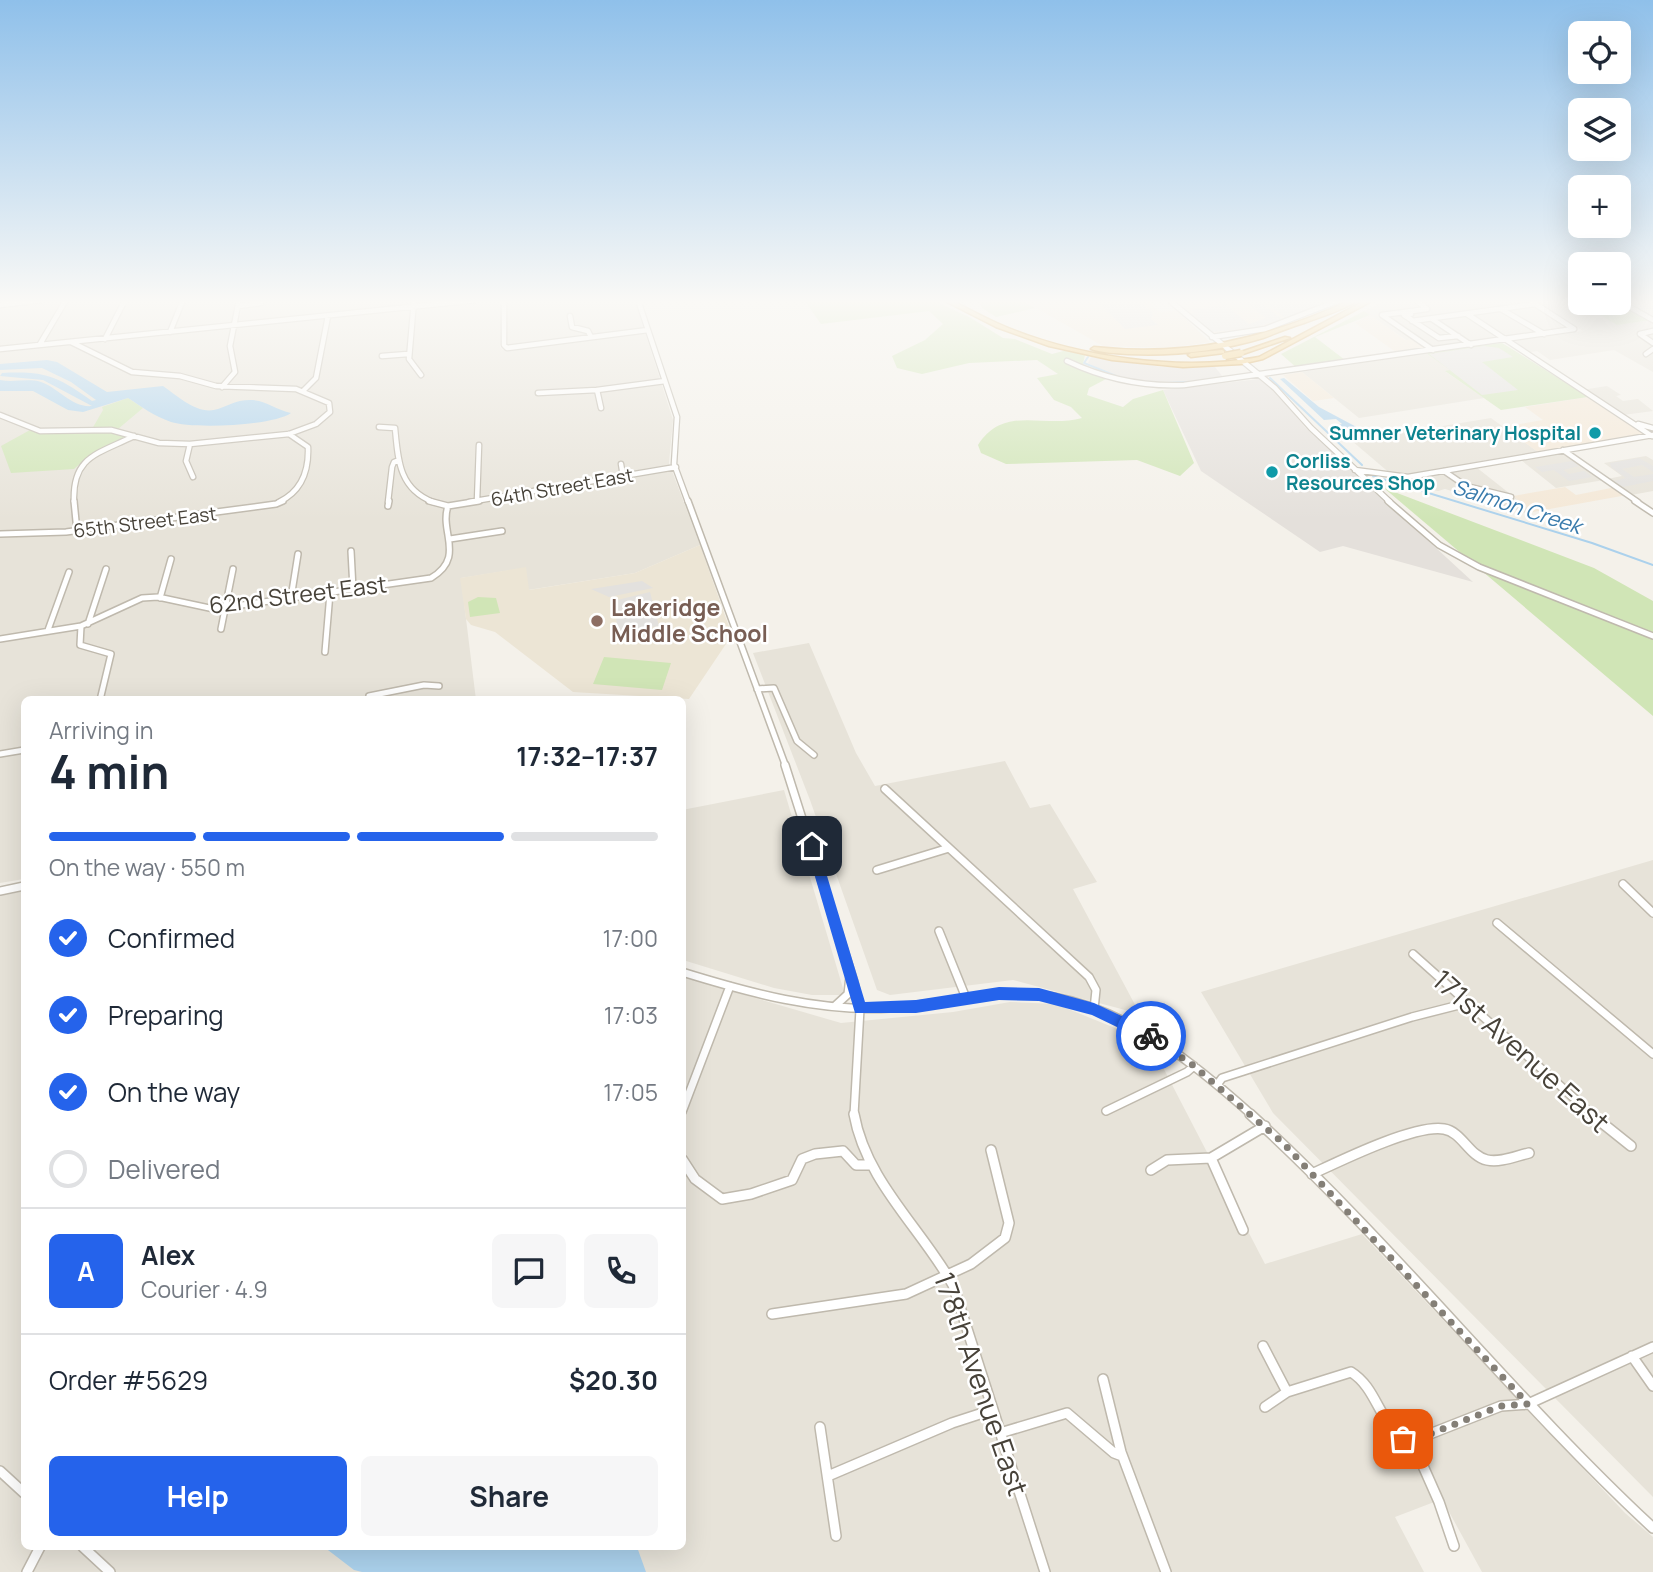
<!DOCTYPE html>
<html lang="en">
<head>
<meta charset="utf-8">
<style>
  body { margin:0; font-family:Manrope,sans-serif; background:#f6f6f7; color:#1f2937; height:100vh; display:flex; flex-direction:column; font-size:26px; white-space:nowrap }
  * { box-sizing:border-box; margin:0 }
  p { font-size:23px; color:#747a83 }
  .icon { flex:none; width:38px; height:38px; fill:none; stroke:currentColor; stroke-width:2; stroke-linecap:round; stroke-linejoin:round }
  .map { position:relative; flex:1; overflow:hidden }
  .panel { position:absolute; left:21px; top:696px; width:665px; height:854px; display:flex; flex-direction:column; background:#fff; border-radius:10px; box-shadow:0 7px 28px #0002 }
  .panel>* { flex:none }
  .tools { position:absolute; left:1568px; top:21px; display:grid; gap:14px }
  .tools a { display:grid; place-items:center; width:63px; height:63px; border-radius:10px; background:#fff; box-shadow:0 7px 28px #0002; font-size:35px }
  .pin { position:absolute; display:grid; place-items:center; width:60px; height:60px; color:#fff; margin:-30px; border-radius:14px; box-shadow:0 4px 10px #0006 }
  .courier { position:absolute; display:grid; place-items:center; width:70px; height:70px; margin:-35px; border:5px solid #2563eb; border-radius:50%; background:#fff; color:#222; box-shadow:0 2px 9px #0007 }
  .headline em { font-style:normal; font-weight:700 }
  .headline div { display:flex; flex-direction:column-reverse }
  .headline { display:flex; align-items:center; justify-content:space-between; height:119px; padding:0 28px }
  h1 { font-size:46px; font-weight:700; line-height:52px }
  .bar { display:grid; grid-template-columns:repeat(4,1fr); gap:10px 7px; align-content:center; height:84px; padding:0 28px }
  .bar i { height:9px; border-radius:5px; background:#e0e1e3 }
  .bar .current { background:#2563eb }
  .bar p { grid-column:span 4 }
  .line { display:flex; align-items:center; gap:18px; padding:0 28px; border-top:2px solid #e0e1e3 }
  .line div { flex:1 }
  .round { display:grid; place-items:center; flex:none; width:74px; height:74px; border-radius:10px; background:#f6f6f7 }
  ol { padding:0 28px; list-style:none }
  li { display:flex; align-items:center; gap:21px; height:77px }
  li p { margin-inline-start:auto }
  li .icon { padding:7px; border-radius:50%; background:#2563eb; color:#fff; stroke-width:4 }
  li:last-child { color:#747a83 }
  li i { width:38px; height:38px; border:4px solid #e0e1e3; border-radius:50% }
  .button { display:flex; gap:14px; margin-top:auto; padding:14px 28px }
  .button a { flex:1; height:80px; border-radius:10px; background:#2563eb; color:#fff; font-size:28px; font-weight:700; line-height:80px; text-align:center }
  .button a+a { background:#f6f6f7; color:#1f2937 }
  .map>svg:first-child { display:block }
  .residential { fill:#e7e3d9 }
  .commercial { fill:#f4e8d7 }
  .industrial { fill:#e4e0db }
  .education { fill:#ece5d5 }
  .green { fill:#d0e5b6 }
  .parking { fill:#e3e1de }
  .water { fill:#abd1ec }
  .lines { fill:none; stroke-linecap:round; stroke-linejoin:round }
  .stream { stroke:#abd1ec; stroke-width:2 }
  .minor-far3-casing { stroke:#bfb9ad; stroke-width:7 }
  .minor-far2-casing { stroke:#bfb9ad; stroke-width:8 }
  .minor-far1-casing { stroke:#bfb9ad; stroke-width:10 }
  .minor-casing { stroke:#bfb9ad; stroke-width:12 }
  .highway-casing { stroke:#d39f45; stroke-width:3 }
  .minor-far3 { stroke:#fff; stroke-width:4.5 }
  .minor-far2 { stroke:#fff; stroke-width:5 }
  .minor-far1 { stroke:#fff; stroke-width:7 }
  .minor { stroke:#fff; stroke-width:9 }
  .highway { fill:#f3ca75; fill-rule:evenodd }
  .highway-bridge-casing { stroke:#d39f45; stroke-width:9; stroke-linecap:butt }
  .highway-bridge { stroke:#f3ca75; stroke-width:6 }
  .route { fill:#2563eb }
  .done { stroke:#847f77; stroke-width:7; stroke-dasharray:0 12.6 }
  .culture-dot { fill:#0f9aa8; stroke:#fff; stroke-width:2.5 }
  .education-dot { fill:#8d6e63; stroke:#fff; stroke-width:2.5 }
  .labels { text-anchor:middle; stroke-width:5; stroke-linejoin:round; paint-order:stroke }
  .far-culture-label { font-size:19px; font-weight:bold; fill:#0d838f; stroke:#fff; text-anchor:end }
  .far-street-label { font-size:19px; fill:#474239; stroke:#fff }
  .far-water-label { font-size:21px; font-style:italic; fill:#397bac; stroke:#fff }
  .street-label { font-size:23px; fill:#474239; stroke:#fff }
  .education-label { font-size:23px; font-weight:bold; fill:#785e54; stroke:#fff; text-anchor:start }
  .near-street-label { font-size:28px; fill:#474239; stroke:#fff }
</style>
</head>
<body>
<div class="map">
<svg width="1653" height="1572" viewBox="0 0 1653 1572">
  <rect width="100%" height="100%" fill="#f4f1ea"/>
  <!-- residential -->
  <path class="residential" d="M 0,300 L 235,300 L 231,325 L 0,348 Z
    M 244,300 L 464,300 L 238,324 Z
    M 485,300 L 502,302 L 500,347 L 503,350 L 645,332 L 673,420 L 669,463 L 700,545 L 635,573 L 528,590 L 525,568 L 461,578 L 476,700 L 24,700 L 24,879 L 0,883 L 0,350 Z
    M 505,300 L 635,300 L 644,330 L 510,347 L 508,346 Z
    M 1387,300 L 1525,300 L 1569,328 L 1428,349 L 1406,340 L 1364,311 Z
    M 1533,300 L 1574,300 L 1617,325 L 1653,320 L 1653,372 L 1614,350 L 1550,360 L 1537,351 L 1525,353 L 1507,342 L 1583,331 Z
    M 1426,353 L 1451,370 L 1446,372 L 1484,398 L 1359,418 L 1302,372 Z
    M 1607,386 L 1621,395 L 1616,396 L 1623,401 L 1638,399 L 1653,411 L 1623,415 L 1582,390 Z
    M 1491,418 L 1538,452 L 1403,475 L 1392,475 L 1352,441 Z
    M 1565,452 L 1604,480 L 1556,488 L 1521,460 Z
    M 1646,456 L 1653,460 L 1653,491 L 1631,495 L 1607,479 L 1622,476 L 1604,463 Z
    M 1476,467 L 1533,512 L 1526,513 L 1445,489 L 1438,491 L 1408,484 L 1403,480 Z
    M 809,643 L 856,753 L 875,786 L 1005,761 L 1030,808 L 1050,804 L 1097,882 L 1073,889 L 1140,1014 L 1013,980 L 890,995 L 877,990 L 810,800 L 753,653 Z
    M 784,790 L 845,995 L 812,995 L 774,988 L 683,960 L 682,810 Z
    M 1653,860 L 1653,1497 L 1273,1113 L 1201,992 Z
    M 24,891 L 24,1547 L 682,1547 L 683,977 L 841,1023 L 953,1012 L 1010,1002 L 1056,1004 L 1115,1028 L 1154,1050 L 1265,1264 L 1362,1234 L 1625,1513 L 1653,1537 L 1653,1572 L 1482,1572 L 1442,1499 L 1395,1517 L 1424,1572 L 0,1572 L 0,896 Z"/>
  <!-- commercial -->
  <path class="commercial" d="M 1022,300 L 1146,300 L 1160,312 L 1176,310 L 1210,342 L 1170,348 L 1103,346 Z
    M 1174,300 L 1335,300 L 1259,329 L 1217,335 Z
    M 1370,315 L 1405,340 L 1414,339 L 1428,349 L 1397,353 L 1355,323 Z
    M 1302,372 L 1334,398 L 1313,401 L 1283,375 Z
    M 1588,397 L 1646,434 L 1538,452 L 1503,427 L 1543,420 L 1525,407 Z
    M 1565,487 L 1576,495 L 1616,487 L 1627,495 L 1533,512 L 1513,496 Z"/>
  <!-- industrial -->
  <path class="industrial" d="M 1091,357 L 1162,367 L 1215,367 L 1223,377 L 1181,382 L 1143,381 L 1106,373 L 1088,363 Z
    M 1259,379 L 1277,394 L 1305,427 L 1473,582 L 1343,546 L 1320,552 L 1201,471 L 1163,390 Z"/>
  <!-- education -->
  <path class="education" d="M 700,545 L 732,635 L 689,699 L 573,692 L 495,632 L 471,625 L 466,619 L 460,578 L 526,567 L 529,590 L 635,573 Z"/>
  <!-- green -->
  <path class="green" d="M 804,300 L 933,300 L 971,318 L 1003,338 L 1015,339 L 1052,354 L 1067,350 L 1085,355 L 1083,364 L 1106,379 L 1089,388 L 1087,395 L 1123,407 L 1133,399 L 1163,390 L 1194,463 L 1180,476 L 1137,460 L 1006,464 L 981,453 L 978,445 C 1005,404 1043,429 1082,418 L 1071,407 L 1054,400 L 1037,378 L 1058,374 L 1037,360 L 969,363 L 922,374 L 897,368 L 892,356 L 925,340 L 943,324 L 929,311 L 821,324 Z
    M 978,300 L 1022,300 L 1035,308 L 996,317 L 982,308 Z
    M 1574,300 L 1580,300 L 1580,303 L 1619,303 L 1652,320 L 1617,325 Z
    M 1364,311 L 1370,315 L 1315,337 L 1345,360 L 1297,368 L 1281,354 Z
    M 1502,343 L 1512,349 L 1588,397 L 1501,410 L 1445,371 L 1450,370 L 1426,353 Z
    M 128,398 L 143,408 L 118,429 L 92,429 L 103,410 L 102,407 Z
    M 30,430 L 49,434 L 112,432 L 129,436 L 83,461 L 74,469 L 11,473 L 1,446 Z
    M 1384,488 L 1594,568 L 1653,601 L 1653,716 Z
    M 478,597 L 496,598 L 500,613 L 470,617 L 468,602 Z
    M 604,657 L 671,663 L 662,690 L 593,684 Z"/>
  <!-- parking -->
  <path class="parking" d="M 1096,300 L 1139,300 L 1153,313 L 1151,319 L 1158,325 L 1125,329 Z
    M 1218,300 L 1229,300 L 1222,302 L 1249,324 L 1266,318 L 1243,300 L 1258,300 L 1282,319 L 1254,328 L 1212,332 L 1191,314 L 1195,313 L 1191,310 L 1223,305 Z
    M 1262,300 L 1291,300 L 1297,304 L 1305,300 L 1332,300 L 1286,319 Z
    M 1484,346 L 1499,348 L 1513,357 L 1482,362 L 1518,390 L 1482,395 L 1429,354 Z
    M 1639,458 L 1653,466 L 1653,472 L 1642,465 L 1622,469 L 1634,477 L 1653,474 L 1653,481 L 1623,487 L 1614,481 L 1626,478 L 1611,467 L 1610,463 Z
    M 1572,461 L 1579,466 L 1563,470 L 1569,474 L 1584,471 L 1592,477 L 1569,481 L 1554,470 L 1542,472 L 1535,467 Z
    M 642,581 L 653,588 L 609,597 L 591,589 Z
    M 650,592 L 659,626 L 626,631 L 618,630 L 613,601 Z"/>
  <!-- water -->
  <path class="water" d="M 47,360 L 57,362 L 107,392 L 163,386 C 178,396 198,416 218,409 C 229,405 237,400 250,400 C 266,400 276,410 291,413 C 273,426 192,429 171,422 C 154,416 142,407 128,398 L 83,412 L 68,410 L 33,391 L 0,391 L 0,380 C 14,383 27,378 41,382 C 59,388 72,408 92,406 L 43,380 L 0,376 L 2,373 C 45,371 57,376 92,401 L 96,400 L 71,382 L 42,368 L 0,370 L 0,364 Z
    M 1284,378 L 1319,407 L 1364,431 L 1358,434 L 1336,427 L 1334,426 L 1342,424 L 1336,419 L 1324,420 L 1280,379 Z
    M 324,1547 L 637,1547 L 646,1572 L 362,1572 L 354,1570 Z"/>
  <g class="lines">
    <!-- stream -->
    <path class="stream" d="M 1088,357 L 1084,363 L 1116,376
      M 1270,378 L 1362,465
      M 1166,383 L 1188,382
      M 1373,476 L 1592,543 L 1653,565"/>
    <!-- minor-far3 casing -->
    <g class="minor-far3-casing">
      <path id="minor-far3" d="M 414,300 L 409,359 L 421,375
        M 504,300 L 504,345 L 507,348 L 648,330
        M 638,300 L 677,417 L 674,464 L 688,502
        M 1169,300 L 1275,388 L 1311,428 L 1390,502
        M 1416,300 L 1427,309 L 1382,315 L 1433,350
        M 1529,300 L 1574,329
        M 1619,301 L 1653,320
        M 0,305 L 43,300
        M 238,306 L 261,303
        M 1501,309 L 1544,334
        M 1411,314 L 1404,315 L 1439,338 L 1458,336
        M 1467,314 L 1652,436
        M 570,316 L 572,327 L 588,331 L 591,337
        M 1432,319 L 1471,345
        M 1412,321 L 1535,304
        M 1653,331 L 1640,334 L 1653,343
        M 170,332 L 183,300
        M 1212,337 L 1265,329 L 1340,300
        M 105,339 L 125,300
        M 40,344 L 66,300
        M 0,349 L 477,300
        M 1646,354 L 1653,349
        M 382,356 L 408,354
        M 1067,361 C 1105,379 1142,387 1184,385 L 1574,329
        M 222,387 L 235,372 L 230,346 L 239,300
        M 597,390 L 601,408
        M 303,391 L 316,378 L 328,316
        M 538,393 L 597,390 L 665,381
        M 0,415 L 40,431 L 111,430 L 159,443 L 190,444 L 289,434 L 316,424 L 330,412 L 329,403 L 296,389 L 216,386 L 180,376 L 132,372 L 71,342
        M 1638,424 L 1653,428
        M 379,427 L 395,428 C 398,460 399,489 433,502
        M 190,444 L 186,461 L 193,477
        M 1563,450 L 1638,502
        M 621,464 L 623,476
        M 1355,470 L 1408,477 L 1653,435
        M 1444,471 L 1466,486 L 1511,497
        M 477,501 L 479,445
        M 74,502 C 72,456 98,454 134,436
        M 279,502 C 302,491 309,471 308,447 L 289,434
        M 388,502 L 392,467 L 394,462 L 399,460
        M 469,502 L 676,467"/>
    </g>
    <!-- minor-far2 casing -->
    <g class="minor-far2-casing">
      <path id="minor-far2" d="M 74,501 L 77,531
        M 429,501 L 448,506 L 479,501
        M 688,501 L 786,767
        M 1388,501 L 1439,545 L 1479,567 L 1653,636
        M 1635,501 L 1653,513
        M 388,506 L 389,501
        M 0,534 L 66,532 L 276,504 L 283,501
        M 450,539 L 502,531
        M 351,551 L 353,589
        M 160,598 L 171,559
        M 291,598 L 298,554
        M 88,624 L 106,569
        M 81,626 L 80,645 L 111,654 L 100,700
        M 221,629 L 233,569
        M 48,630 L 69,572
        M 0,639 L 81,626 L 142,598 L 158,597 L 214,609 L 431,578 C 466,557 439,532 448,506
        M 325,652 L 330,593
        M 757,689 L 774,688 L 797,741 L 814,755
        M 369,696 L 424,685 L 439,686
        M 0,754 L 24,750"/>
    </g>
    <!-- minor-far1 casing -->
    <g class="minor-far1-casing">
      <path id="minor-far1" d="M 785,765 L 854,982 L 860,1009 L 854,1115
        M 885,789 L 1089,977 L 1096,990 L 1094,1009
        M 877,870 L 949,848
        M 1623,884 L 1653,913
        M 0,891 L 24,886
        M 1497,923 L 1653,1054
        M 939,931 L 966,998
        M 1413,954 L 1593,1115
        M 682,972 C 750,993 819,1012 890,1008 C 944,1005 1000,987 1054,997 C 1131,1011 1196,1065 1252,1115
        M 835,1006 L 848,994 L 850,976
        M 1217,1085 L 1222,1078 L 1412,1017 L 1467,1003
        M 1106,1111 L 1187,1072 L 1194,1066
        M 682,1112 L 730,986"/>
    </g>
    <!-- minor casing -->
    <g class="minor-casing">
      <path id="minor" d="M 854,1114 C 866,1181 920,1227 953,1285 L 1045,1572
        M 1250,1114 C 1393,1244 1512,1397 1653,1528
        M 1591,1114 L 1631,1146
        M 1211,1158 L 1243,1230
        M 682,1159 L 695,1179 L 722,1199 L 751,1194 L 792,1180 L 802,1159 L 815,1154 L 843,1151 L 856,1165 L 871,1165
        M 1151,1170 L 1167,1160 L 1211,1158 L 1265,1126
        M 1312,1174 C 1340,1161 1415,1124 1444,1129 C 1462,1132 1469,1156 1487,1160 C 1500,1163 1516,1156 1529,1153
        M 772,1314 L 906,1294 L 971,1264 L 1005,1238 L 1009,1223 L 991,1150
        M 1263,1346 L 1287,1392
        M 1632,1356 L 1653,1386
        M 1103,1379 L 1121,1452 L 1166,1572
        M 1265,1407 L 1287,1392 L 1351,1372 C 1380,1390 1378,1429 1412,1441
        M 820,1427 L 836,1536
        M 1000,1433 L 1067,1413 L 1114,1453 L 1122,1456
        M 1412,1441 L 1501,1406 L 1528,1404 L 1653,1347
        M 1412,1441 L 1439,1502 L 1454,1546
        M 0,1471 L 24,1493
        M 828,1476 L 952,1423 L 992,1410
        M 83,1547 L 110,1572
        M 27,1572 L 40,1547"/>
    </g>
    <!-- highway casing -->
    <g class="highway-casing">
      <path id="highway" d="M 943,300 L 951,300 C 967,308 983,317 999,324 C 1073,357 1180,372 1259,357 L 1366,300 L 1374,300 L 1263,359 L 1241,364 L 1183,367 L 1112,360 L 1049,346 L 996,327 Z
        M 1351,300 L 1359,300 C 1341,311 1323,316 1304,323 C 1290,327 1277,333 1263,338 C 1220,351 1173,356 1128,354 C 1116,353 1102,353 1091,349 L 1094,347 C 1188,357 1266,339 1351,300 Z
        M 1285,337 L 1290,338 L 1243,354 L 1238,353 Z
        M 1222,350 L 1224,351 L 1224,353 L 1191,357 L 1188,355 L 1191,353 Z"/>
    </g>
    <!-- minor-far3 -->
    <use href="#minor-far3" class="minor-far3"/>
    <!-- minor-far2 -->
    <use href="#minor-far2" class="minor-far2"/>
    <!-- minor-far1 -->
    <use href="#minor-far1" class="minor-far1"/>
    <!-- minor -->
    <use href="#minor" class="minor"/>
    <!-- highway -->
    <use href="#highway" class="highway"/>
    <!-- highway-bridge casing -->
    <g class="highway-bridge-casing">
      <path id="highway-bridge" d="M 1225,356 L 1241,353"/>
    </g>
    <!-- highway-bridge -->
    <use href="#highway-bridge" class="highway-bridge"/>
  </g>
  <!-- sky -->
  <linearGradient id="sky" x2="0" y2="1"><stop stop-color="#8fc0ea"/><stop offset="0.58" stop-color="#faf9f6"/><stop offset="1" stop-color="#faf9f6" stop-opacity="0"/></linearGradient>
  <rect width="1653" height="520" fill="url(#sky)"/>
  <!-- route -->
  <path class="route" d="M 812,842 L 818,846 L 865,1002 L 916,1000 L 999,987 L 1039,988 L 1094,1003 L 1156,1032 L 1156,1041 L 1146,1041 L 1092,1015 L 1039,1001 L 999,1000 L 916,1013 L 855,1013 L 806,846 Z"/>
  <g class="lines">
    <!-- done -->
    <path class="done" d="M 1151,1036 L 1194,1066 L 1283,1143 L 1528,1404 L 1501,1406 L 1412,1441 L 1403,1439"/>
  </g>
  <!-- markers -->
  <g class="culture-dot">
    <circle cx="1595" cy="433" r="7"/>
    <circle cx="1272" cy="472" r="7"/>
  </g>
  <circle class="education-dot" cx="597" cy="621" r="7"/>
  <g class="labels">
    <!-- far-culture labels -->
    <g class="far-culture-label">
      <text x="1581" y="440">Sumner Veterinary Hospital</text>
      <text x="1286" y="468" text-anchor="start">Corliss<tspan x="1286" dy="22">Resources Shop</tspan></text>
    </g>
    <!-- far-street labels -->
    <g class="far-street-label">
      <text transform="translate(562 487) rotate(-10)" y="7">64th Street East</text>
      <text transform="translate(145 522) rotate(-7)" y="7">65th Street East</text>
    </g>
    <!-- far-water labels -->
    <g class="far-water-label">
      <text transform="translate(1517 507) rotate(18)" y="7">Salmon Creek</text>
    </g>
    <!-- street labels -->
    <g class="street-label">
      <text transform="translate(298 595) rotate(-7)" y="8">62nd Street East</text>
    </g>
    <!-- education labels -->
    <g class="education-label">
      <text x="611" y="616">Lakeridge<tspan x="611" dy="26">Middle School</tspan></text>
    </g>
    <!-- near-street labels -->
    <g class="near-street-label">
      <text transform="translate(1521 1051) rotate(42)" y="10">171st Avenue East</text>
      <text transform="translate(981 1384) rotate(71)" y="10">178th Avenue East</text>
    </g>
  </g>
</svg>
<div class="tools">
<a><svg class="icon" aria-label="locate" viewBox="0 0 24 24"><circle cx="12" cy="12" r="6"/><path d="M12 2v4M12 18v4M2 12h4M18 12h4"/></svg></a>
<a><svg class="icon" aria-label="layers" viewBox="0 0 24 24"><path d="M12 4l9 5-9 5-9-5zM3 14l9 5 9-5"/></svg></a>
<a>+</a>
<a>−</a>
</div>
<div class="pin" style="left:1403px;top:1439px;background:#ea580c"><svg class="icon" aria-label="bag" viewBox="0 0 24 24"><path d="M5 8h14l-1 12H6zM9 8a3 3 0 0 1 6 0"/></svg></div>
<div class="pin" style="left:812px;top:846px;background:#1f2937"><svg class="icon" aria-label="home" viewBox="0 0 24 24"><path d="M3 11l9-7 9 7M6 9v11h12V9"/></svg></div>
<div class="courier" style="left:1151px;top:1036px"><svg class="icon" aria-label="bike" viewBox="0 0 24 24"><circle cx="6" cy="16" r="4"/><circle cx="18" cy="16" r="4"/><path d="M6 16l4-8h5l3 8M10 8l3 8H6M13 5h3"/></svg></div>
<section class="panel">
<div class="headline"><div><h1>4 min</h1><p>Arriving in</p></div><em>17:32–17:37</em></div>
<div class="bar"><i class="current"></i><i class="current"></i><i class="current"></i><i></i><p>On the way · 550 m</p></div>
<ol>
<li><svg class="icon" aria-label="check" viewBox="0 0 24 24"><path d="M5 12l5 5 9-10"/></svg>Confirmed<p>17:00</p></li>
<li><svg class="icon" aria-label="check" viewBox="0 0 24 24"><path d="M5 12l5 5 9-10"/></svg>Preparing<p>17:03</p></li>
<li><svg class="icon" aria-label="check" viewBox="0 0 24 24"><path d="M5 12l5 5 9-10"/></svg>On the way<p>17:05</p></li>
<li><i></i>Delivered</li>
</ol>
<div class="line" style="height:126px"><b class="round" style="background:#2563eb;color:#fff">A</b><div><b>Alex</b><p>Courier · 4.9</p></div><a class="round"><svg class="icon" aria-label="chat" viewBox="0 0 24 24"><path d="M4 5h16v11H9l-5 4z"/></svg></a><a class="round"><svg class="icon" aria-label="phone" viewBox="0 0 24 24"><path d="M5 4h4l2 5-3 2q2 4 5 5l2-3 5 2v4C11 20 4 13 5 4z"/></svg></a></div>
<div class="line" style="height:91px"><div>Order #5629</div><b>$20.30</b></div>
<div class="button"><a>Help</a><a>Share</a></div>
</section>
</div>
</body>
</html>
